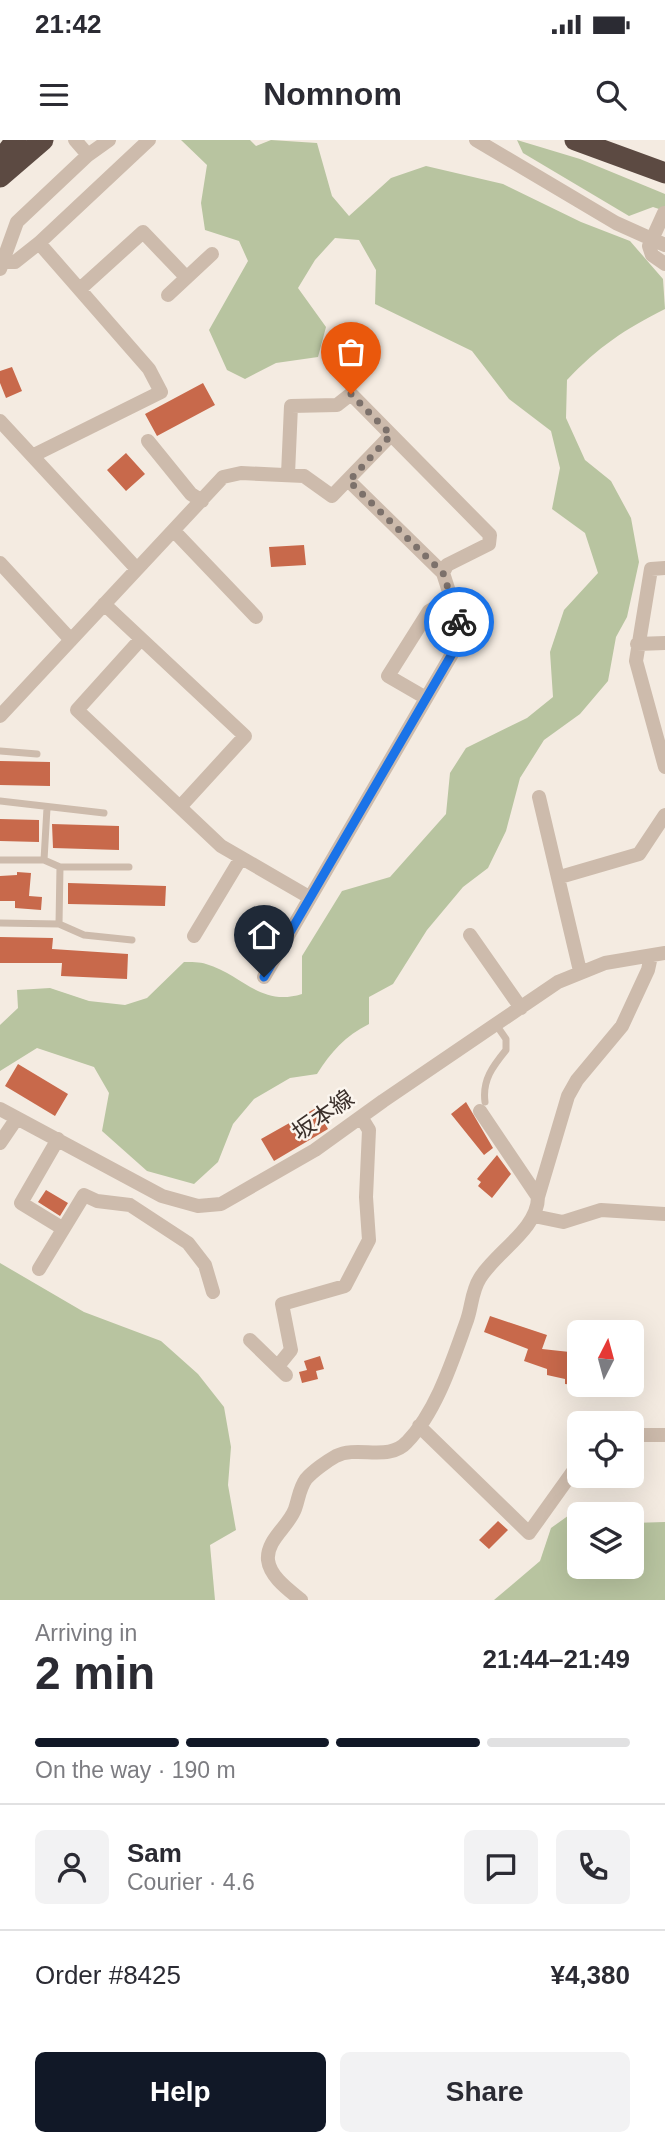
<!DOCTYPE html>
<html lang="en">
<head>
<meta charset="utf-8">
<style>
  body { margin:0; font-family:Helvetica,"Noto Sans JP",sans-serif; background:#f2f2f3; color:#2b2b33; height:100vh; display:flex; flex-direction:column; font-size:26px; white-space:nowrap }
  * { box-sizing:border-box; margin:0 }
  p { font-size:23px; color:#7c7c81 }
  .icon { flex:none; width:38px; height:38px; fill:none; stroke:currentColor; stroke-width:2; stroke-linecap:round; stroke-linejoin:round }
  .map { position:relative; height:1460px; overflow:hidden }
  .details { display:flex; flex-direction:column; background:#fff; flex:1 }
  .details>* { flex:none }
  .needle { width:46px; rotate:6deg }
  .buttons { position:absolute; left:567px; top:1180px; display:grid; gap:14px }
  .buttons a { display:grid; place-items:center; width:77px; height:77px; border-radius:10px; background:#fff; box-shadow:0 7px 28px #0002; font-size:35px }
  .pin { position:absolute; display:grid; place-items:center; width:60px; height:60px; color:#fff; margin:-72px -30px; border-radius:50% 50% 50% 0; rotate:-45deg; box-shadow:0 0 7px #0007 }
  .pin .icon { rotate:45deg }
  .courier { position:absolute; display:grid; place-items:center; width:70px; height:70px; margin:-35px; border:5px solid #1a73e8; border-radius:50%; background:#fff; color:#222; box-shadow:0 2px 9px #0007 }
  .head em { font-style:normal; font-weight:600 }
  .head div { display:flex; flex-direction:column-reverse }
  .head { display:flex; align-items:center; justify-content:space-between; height:119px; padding:0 35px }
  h1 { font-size:46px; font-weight:600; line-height:52px }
  .bar { display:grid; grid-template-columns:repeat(4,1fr); gap:10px 7px; align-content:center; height:84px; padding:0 35px }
  .bar i { height:9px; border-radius:5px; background:#e1e1e2 }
  .bar .on { background:#111827 }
  .bar p { grid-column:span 4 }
  .line { display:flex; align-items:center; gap:18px; padding:0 35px; border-top:2px solid #e1e1e2 }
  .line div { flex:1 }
  .round { display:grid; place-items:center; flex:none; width:74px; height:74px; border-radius:10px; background:#f2f2f3 }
  .cta { display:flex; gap:14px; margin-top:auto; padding:14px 35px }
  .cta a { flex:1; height:80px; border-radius:10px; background:#111827; color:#fff; font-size:28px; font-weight:600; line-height:80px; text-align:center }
  .cta a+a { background:#f2f2f3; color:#2b2b33 }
  .status { display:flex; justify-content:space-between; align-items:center; height:49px; padding:0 35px; background:#fff; direction:ltr }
  .status svg { height:19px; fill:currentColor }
  header { display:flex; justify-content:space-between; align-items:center; height:91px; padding:0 35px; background:#fff; font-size:32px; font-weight:600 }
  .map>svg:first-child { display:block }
  .green { fill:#b8c4a0 }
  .building { fill:#c8694b }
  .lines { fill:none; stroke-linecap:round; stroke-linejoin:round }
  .lane { stroke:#cdbbac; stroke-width:7 }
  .street { stroke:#cdbbac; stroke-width:14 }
  .highway { stroke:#5c4a42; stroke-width:21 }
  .done { stroke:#7c716b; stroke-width:7; stroke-dasharray:0 12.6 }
  .route { stroke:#1a73e8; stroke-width:9 }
  .labels { text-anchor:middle; stroke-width:5; stroke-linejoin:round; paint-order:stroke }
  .street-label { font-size:23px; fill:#3b302b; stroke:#fbf5ee }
</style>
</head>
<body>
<div class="status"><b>21:42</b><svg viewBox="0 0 49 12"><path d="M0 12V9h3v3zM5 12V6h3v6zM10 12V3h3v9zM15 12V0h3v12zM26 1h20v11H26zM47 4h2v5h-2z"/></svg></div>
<header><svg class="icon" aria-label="menu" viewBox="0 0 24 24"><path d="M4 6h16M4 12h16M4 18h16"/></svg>Nomnom<svg class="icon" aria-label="search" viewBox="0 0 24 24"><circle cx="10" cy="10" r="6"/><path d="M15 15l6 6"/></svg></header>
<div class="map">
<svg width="665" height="1460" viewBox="0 0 665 1460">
  <rect width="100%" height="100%" fill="#f4ebe1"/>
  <!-- green -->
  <path class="green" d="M 181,0 L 250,0 L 256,6 L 271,0 L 317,3 L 332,56 L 349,76 L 391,38 L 426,26 L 503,44 L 581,82 L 630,101 L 663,139 L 665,169 C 625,189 598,207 567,240 L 566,278 L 585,320 L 611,341 L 631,378 L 639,422 L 627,477 L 616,497 L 608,541 L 580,574 L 544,600 L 520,638 L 506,691 L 488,728 L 463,747 L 427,790 L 393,844 L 369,857 L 369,884 C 345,896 331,912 317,934 L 290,938 L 254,959 L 233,984 L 218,1022 L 194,1044 L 147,1031 L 102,991 L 109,953 L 94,927 L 37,908 L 0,931 L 0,885 L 18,868 L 17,850 L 50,848 L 89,861 L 125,865 L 147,858 L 184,822 C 191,822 200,822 206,824 C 243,835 260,867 302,854 L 302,816 L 342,751 L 390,737 L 446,674 L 450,633 L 466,608 L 527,578 L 553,557 L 550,512 L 564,470 L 598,433 L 585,393 L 552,369 L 560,328 L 551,291 L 509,259 L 472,211 L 375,164 L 376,130 L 359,100 L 335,98 L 315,120 L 298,148 L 326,187 L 318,217 L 276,223 L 245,239 L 227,230 L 209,190 L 248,121 L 239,101 L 205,90 L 201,63 L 207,25 Z
    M 517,0 L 580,19 L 665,54 L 665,71 L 653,67 L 629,76 L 523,13 Z
    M 0,1123 L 84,1172 L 161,1201 L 198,1234 L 224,1267 L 231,1307 L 228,1345 L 236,1390 L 210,1405 L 215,1460 L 0,1460 Z
    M 572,1373 L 579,1375 L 579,1426 L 632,1426 L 632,1383 L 665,1382 L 665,1460 L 494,1460 L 540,1421 L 551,1388 Z"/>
  <!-- building -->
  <path class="building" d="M 12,227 L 22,251 L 6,258 L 0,243 L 0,231 Z
    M 203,243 L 215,265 L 157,296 L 145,274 Z
    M 126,313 L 145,334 L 126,351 L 107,330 Z
    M 304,405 L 306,425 L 271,427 L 269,407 Z
    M 0,621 L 50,622 L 50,646 L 0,645 Z
    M 0,679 L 39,680 L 39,702 L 0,701 Z
    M 52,684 L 119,686 L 119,710 L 53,708 Z
    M 17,732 L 31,733 L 29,756 L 42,757 L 41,770 L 15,768 L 15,761 L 0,761 L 0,736 L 17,735 Z
    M 68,743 L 166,746 L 165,766 L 68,764 Z
    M 0,797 L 53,798 L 52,809 L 128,814 L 127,839 L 61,836 L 62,823 L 0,823 Z
    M 18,924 L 68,954 L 55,976 L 5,946 Z
    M 466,962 L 493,1008 L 484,1015 L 451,974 Z
    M 316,968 L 328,989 L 274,1021 L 261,999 Z
    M 497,1015 L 511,1034 L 492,1058 L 478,1046 L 481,1042 L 477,1039 Z
    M 46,1050 L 68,1063 L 60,1076 L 38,1062 Z
    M 490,1176 L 547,1195 L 542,1209 L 579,1213 L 579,1242 L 576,1245 L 565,1244 L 565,1239 L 547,1235 L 547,1229 L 524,1221 L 528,1209 L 484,1192 Z
    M 320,1216 L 324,1229 L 316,1231 L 318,1239 L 302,1243 L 299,1232 L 307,1230 L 304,1221 Z
    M 498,1381 L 508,1390 L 489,1409 L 479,1400 Z"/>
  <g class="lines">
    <!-- lane -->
    <path class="lane" d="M 0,611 L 37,614
      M 0,661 L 104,673
      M 0,720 L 44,720 L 60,727 L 129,727
      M 44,720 L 47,668
      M 0,783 L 59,784 L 84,795 L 132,800
      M 59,784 L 60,727
      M 485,962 C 482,940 493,926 506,910 L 506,899 L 497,886"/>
    <!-- street -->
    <path class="street" d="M 75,0 L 88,15
      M 476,0 L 616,83 L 665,105
      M 664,73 L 649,106 L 652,115 L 665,124
      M 2,122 L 15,122 L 39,103 L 149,0
      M 0,129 L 17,82 L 88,15 L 109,0
      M 80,149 L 143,92 L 186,137
      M 168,155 L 212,114
      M 0,281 L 136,428
      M 148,301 L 191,354 L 202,361
      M 34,315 L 161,252 L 149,229 L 39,103
      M 288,334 L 291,266 L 337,265 L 351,254 L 490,395 L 489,404 L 447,425 L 443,433
      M 174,391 L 256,477
      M 0,423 L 71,500
      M 665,428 L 651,429 L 636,521 L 665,627
      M 104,464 L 245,596 L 180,667
      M 141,499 L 77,570 L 221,706 L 309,757
      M 637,504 L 665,503
      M 426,558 L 388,536 L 429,471 L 452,458
      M 0,576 L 223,337 L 241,333 L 304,336 L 332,356 L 391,295
      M 539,657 L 580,831
      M 560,737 L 639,714 L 665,675
      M 470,795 L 521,868
      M 194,796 L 241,718
      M 264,837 L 463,495 L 443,433 L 349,341
      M 0,969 L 162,1056 L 198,1066 L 221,1064 L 315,1010 L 383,961 L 558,842 L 605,823 L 665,813
      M 58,999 L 21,1063 L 62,1088
      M 0,1003 L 17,978
      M 538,1057 L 568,956 L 577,940 L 622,886 L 648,830 L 651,816
      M 534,1076 L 563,1082 L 601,1070 L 665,1074
      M 39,1129 L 84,1055 L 97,1061 L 130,1065 L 188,1103 L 205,1125 L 213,1152
      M 250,1200 L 286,1235
      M 278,1226 L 291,1210 L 282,1164 L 345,1146 L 369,1100 L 366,1057 L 369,990 L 361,977
      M 419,1286 L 529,1393 L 579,1323
      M 632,1295 L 665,1295
      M 301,1460 C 289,1450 270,1437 268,1420 C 266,1400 289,1386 295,1369 C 299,1358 299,1349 306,1339 C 313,1331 327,1321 336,1316 C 358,1305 389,1322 407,1302 C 436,1272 452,1222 466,1183 C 472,1168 471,1152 480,1138 C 496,1112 538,1089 538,1057 L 480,971"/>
    <!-- highway -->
    <path class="highway" d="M 575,0 L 665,33
      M 0,21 L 16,0
      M 0,37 L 43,0"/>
  </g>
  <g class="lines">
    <!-- done -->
    <path class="done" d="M 351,254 L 391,295 L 349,341 L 443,433 L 459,482"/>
    <!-- route -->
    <path class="route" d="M 264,837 L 463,495 L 459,482"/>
  </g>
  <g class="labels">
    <!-- street labels -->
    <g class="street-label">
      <text transform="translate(323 975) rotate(-35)" y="8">坂本線</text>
    </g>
  </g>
</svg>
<div class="buttons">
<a><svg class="needle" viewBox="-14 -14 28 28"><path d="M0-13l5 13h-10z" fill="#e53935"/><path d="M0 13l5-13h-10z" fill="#7c7c81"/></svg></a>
<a><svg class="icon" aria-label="locate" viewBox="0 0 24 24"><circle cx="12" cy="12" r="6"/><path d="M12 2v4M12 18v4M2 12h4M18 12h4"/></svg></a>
<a><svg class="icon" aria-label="layers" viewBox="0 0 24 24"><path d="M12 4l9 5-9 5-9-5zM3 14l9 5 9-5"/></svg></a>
</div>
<div class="pin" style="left:351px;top:254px;background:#ea580c"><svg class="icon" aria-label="bag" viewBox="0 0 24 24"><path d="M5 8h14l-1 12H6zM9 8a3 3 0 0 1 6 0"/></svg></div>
<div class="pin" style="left:264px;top:837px;background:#1f2937"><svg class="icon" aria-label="home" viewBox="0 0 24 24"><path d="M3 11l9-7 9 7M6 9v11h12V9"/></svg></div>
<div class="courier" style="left:459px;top:482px"><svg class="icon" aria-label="bike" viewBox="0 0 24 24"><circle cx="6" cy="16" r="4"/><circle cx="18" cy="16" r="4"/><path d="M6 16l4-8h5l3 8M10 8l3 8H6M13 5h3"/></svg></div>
</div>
<section class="details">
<div class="head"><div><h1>2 min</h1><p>Arriving in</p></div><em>21:44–21:49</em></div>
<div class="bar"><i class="on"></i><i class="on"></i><i class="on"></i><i></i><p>On the way · 190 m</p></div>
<div class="line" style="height:126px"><a class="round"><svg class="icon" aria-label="person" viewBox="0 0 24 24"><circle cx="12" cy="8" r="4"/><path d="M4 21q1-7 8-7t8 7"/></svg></a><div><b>Sam</b><p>Courier · 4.6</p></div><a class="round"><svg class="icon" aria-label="chat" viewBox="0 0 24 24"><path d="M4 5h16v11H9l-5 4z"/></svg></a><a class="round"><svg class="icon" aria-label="phone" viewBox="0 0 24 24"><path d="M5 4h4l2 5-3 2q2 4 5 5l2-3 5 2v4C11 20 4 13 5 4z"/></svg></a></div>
<div class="line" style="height:91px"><div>Order #8425</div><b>¥4,380</b></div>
<div class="cta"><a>Help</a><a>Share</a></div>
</section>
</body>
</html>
